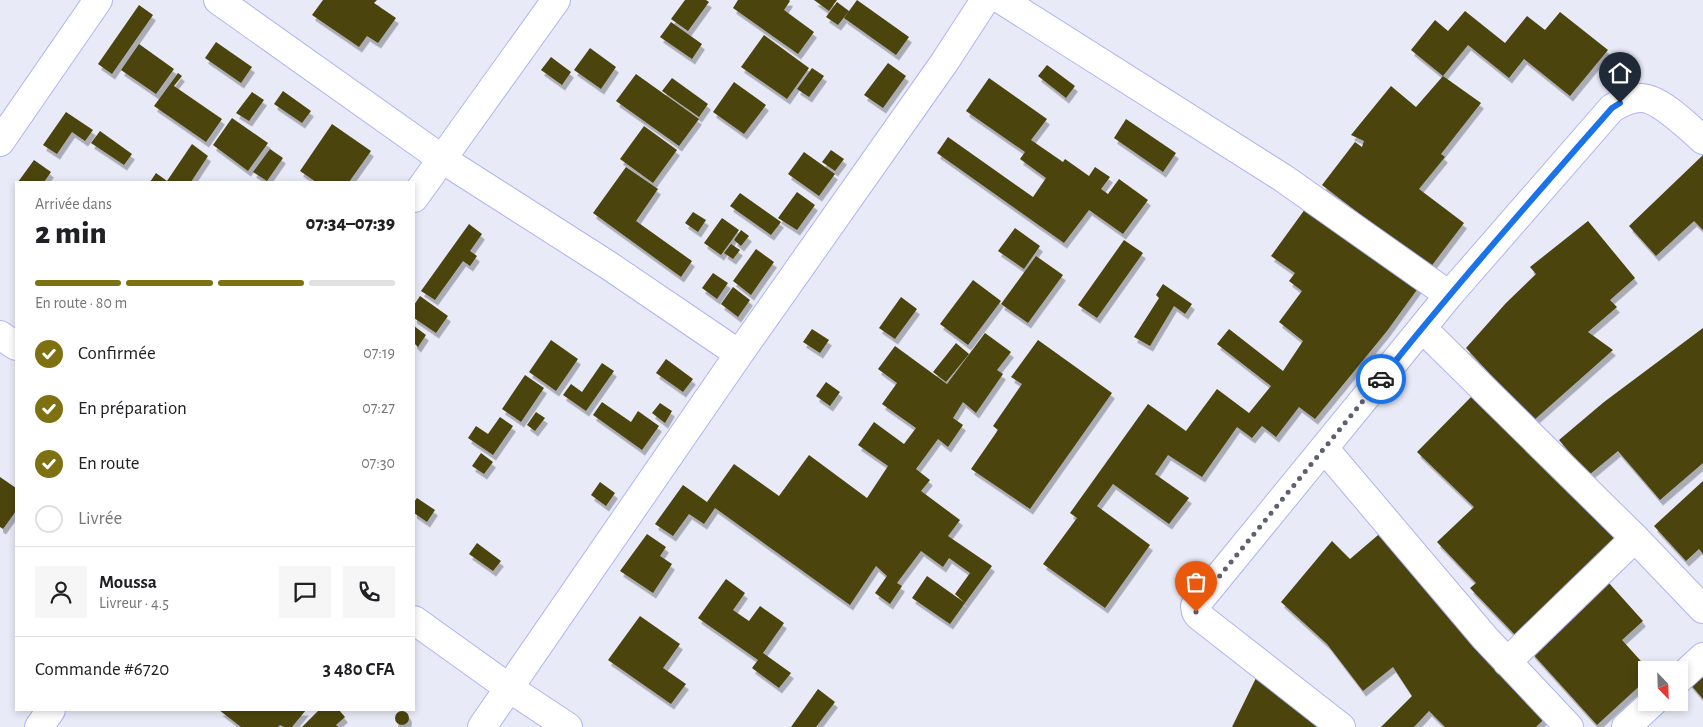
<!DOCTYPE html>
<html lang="fr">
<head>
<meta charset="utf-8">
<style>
  body { margin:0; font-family:"Alegreya Sans",sans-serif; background:#f6f6f6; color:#202124; height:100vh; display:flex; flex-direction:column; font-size:19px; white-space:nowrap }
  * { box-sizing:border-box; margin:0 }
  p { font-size:16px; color:#757577 }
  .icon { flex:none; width:28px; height:28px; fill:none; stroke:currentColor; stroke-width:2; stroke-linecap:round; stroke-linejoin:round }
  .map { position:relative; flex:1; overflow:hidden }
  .drawer { position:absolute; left:15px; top:181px; width:400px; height:530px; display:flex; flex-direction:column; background:#fff; border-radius:0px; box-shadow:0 2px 8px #0003 }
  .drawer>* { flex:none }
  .needle { width:32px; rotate:157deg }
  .tools { position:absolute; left:1638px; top:661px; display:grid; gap:10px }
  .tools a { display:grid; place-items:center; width:50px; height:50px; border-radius:0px; background:#fff; box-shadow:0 2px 8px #0003; font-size:25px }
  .pin { position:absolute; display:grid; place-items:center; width:42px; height:42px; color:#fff; margin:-51px -21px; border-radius:50% 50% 50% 0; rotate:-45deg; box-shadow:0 0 5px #0007 }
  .pin .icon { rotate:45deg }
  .courier { position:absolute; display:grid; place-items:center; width:50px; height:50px; margin:-25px; border:4px solid #1a73e8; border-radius:50%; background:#fff; color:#222; box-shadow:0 1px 6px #0007 }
  .head em { font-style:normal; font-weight:800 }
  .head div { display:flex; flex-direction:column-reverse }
  .head { display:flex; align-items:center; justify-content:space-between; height:85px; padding:0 20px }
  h1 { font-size:32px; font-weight:800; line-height:38px }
  .bar { display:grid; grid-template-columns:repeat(4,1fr); gap:8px 5px; align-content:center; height:60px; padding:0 20px }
  .bar i { height:6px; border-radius:4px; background:#e0e0e0 }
  .bar .current { background:#7e7111 }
  .bar p { grid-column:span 4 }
  .line { display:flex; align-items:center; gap:12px; padding:0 20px; border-top:1px solid #e0e0e0 }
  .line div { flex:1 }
  .round { display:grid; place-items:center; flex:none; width:52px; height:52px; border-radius:0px; background:#f6f6f6 }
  ol { padding:0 20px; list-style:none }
  li { display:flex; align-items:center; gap:15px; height:55px }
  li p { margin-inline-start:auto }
  li .icon { padding:5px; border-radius:50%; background:#7e7111; color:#fff; stroke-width:4 }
  li:last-child { color:#757577 }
  li i { width:28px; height:28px; border:2px solid #e0e0e0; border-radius:50% }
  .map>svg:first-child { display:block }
  .building { fill:#4c440f; filter:url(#shadow) }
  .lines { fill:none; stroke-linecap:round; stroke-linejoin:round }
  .street-casing { stroke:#afb4f2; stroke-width:30 }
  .street { stroke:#fff; stroke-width:28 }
  .done { stroke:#5e6072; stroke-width:5; stroke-dasharray:0 9 }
  .route { stroke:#1a73e8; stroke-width:6 }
</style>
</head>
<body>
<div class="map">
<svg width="1703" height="727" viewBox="0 0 1703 727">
  <defs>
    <filter id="shadow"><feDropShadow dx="3" dy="5.5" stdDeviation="0" flood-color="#0004"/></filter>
  </defs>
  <rect width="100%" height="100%" fill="#e8eaf7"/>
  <!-- building -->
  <path class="building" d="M 323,0 L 377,0 L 374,3 L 396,18 L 378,43 L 367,36 L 359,47 L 312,15 Z
    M 685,0 L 706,0 L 709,2 L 688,31 L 671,19 Z
    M 738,0 L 789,0 L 790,1 L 784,10 L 814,32 L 798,54 L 733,8 Z
    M 814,0 L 837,0 L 829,11 Z
    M 857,0 L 909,37 L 896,55 L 844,18 Z
    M 837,2 L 849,11 L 838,25 L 826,17 Z
    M 139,5 L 153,15 L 112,74 L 98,64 Z
    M 1465,11 L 1505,43 L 1527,16 L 1545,30 L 1560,12 L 1608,50 L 1570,96 L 1524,59 L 1509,78 L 1468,45 L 1443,76 L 1481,103 L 1441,154 L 1445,157 L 1419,189 L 1464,223 L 1430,268 L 1322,185 L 1355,142 L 1362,147 L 1364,141 L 1351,135 L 1391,86 L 1416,107 L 1443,76 L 1411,50 L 1435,20 L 1448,31 Z
    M 671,22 L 702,44 L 692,59 L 660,37 Z
    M 764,35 L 809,68 L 787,99 L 741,67 Z
    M 216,42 L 252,67 L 241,83 L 205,58 Z
    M 139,44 L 174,69 L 156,94 L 121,70 Z
    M 590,48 L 616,67 L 601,89 L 574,70 Z
    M 551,57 L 571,72 L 562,85 L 541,70 Z
    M 888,63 L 906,76 L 883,108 L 864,95 Z
    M 1047,65 L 1075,86 L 1066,98 L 1038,76 Z
    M 812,68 L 824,76 L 809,97 L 797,89 Z
    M 178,73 L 182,76 L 174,86 L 222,119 L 206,142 L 154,106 Z
    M 636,74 L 699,119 L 679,146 L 616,101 Z
    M 672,78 L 708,104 L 699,117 L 662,91 Z
    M 989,78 L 1047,119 L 1031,140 L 1063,162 L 1065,159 L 1089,176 L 1095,167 L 1110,177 L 1101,189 L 1108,194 L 1119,179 L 1148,200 L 1123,234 L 1089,210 L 1064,243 L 937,153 L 948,137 L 1033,197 L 1046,178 L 1020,159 L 1025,152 L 966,111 Z
    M 734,82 L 766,105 L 744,134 L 713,112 Z
    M 283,91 L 311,111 L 302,123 L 274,104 Z
    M 252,92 L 264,100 L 249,121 L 236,113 Z
    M 66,112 L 93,130 L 85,141 L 72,132 L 57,154 L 43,145 Z
    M 232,118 L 268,143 L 248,171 L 213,145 Z
    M 1126,119 L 1176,153 L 1163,172 L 1114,138 Z
    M 332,124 L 371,151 L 349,182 L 316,182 L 300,171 Z
    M 644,126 L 677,150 L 653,183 L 620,159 Z
    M 100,131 L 132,154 L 124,165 L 91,143 Z
    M 192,144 L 208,156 L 191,182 L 150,182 L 156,173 L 167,181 Z
    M 270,149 L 283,158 L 267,181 L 253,172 Z
    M 831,150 L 844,159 L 835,171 L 822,162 Z
    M 804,152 L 835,174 L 819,196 L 788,174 Z
    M 1703,155 L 1703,230 L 1694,221 L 1656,256 L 1629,226 Z
    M 34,160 L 51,172 L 44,182 L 18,182 Z
    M 626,167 L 658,189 L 636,221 L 692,261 L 681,277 L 593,213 Z
    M 797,192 L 815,205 L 797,230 L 778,218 Z
    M 740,193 L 781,222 L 771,235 L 730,206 Z
    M 1308,205 L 1419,287 L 1387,331 L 1315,419 L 1299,407 L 1276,437 L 1262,426 L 1252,438 L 1237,427 L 1202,477 L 1168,455 L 1155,474 L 1189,498 L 1169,524 L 1113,484 L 1097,506 L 1150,545 L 1105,608 L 1043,564 L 1077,518 L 1070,513 L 1148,404 L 1186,431 L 1217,389 L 1249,413 L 1271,386 L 1217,344 L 1229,329 L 1283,371 L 1303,341 L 1279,322 L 1302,291 L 1289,281 L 1295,273 L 1271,256 Z
    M 693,212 L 706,220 L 698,232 L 685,223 Z
    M 722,218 L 739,230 L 721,255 L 704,243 Z
    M 1588,221 L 1635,278 L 1610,300 L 1617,307 L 1588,332 L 1613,350 L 1533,421 L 1466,348 L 1506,303 L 1536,274 L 1530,267 Z
    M 469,224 L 482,234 L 470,251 L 477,256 L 470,266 L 463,261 L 435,300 L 421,291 Z
    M 1015,228 L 1040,246 L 1024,269 L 998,251 Z
    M 741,230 L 749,236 L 741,246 L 734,240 Z
    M 1124,240 L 1143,253 L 1097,318 L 1078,305 Z
    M 731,244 L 740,250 L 733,259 L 724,253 Z
    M 756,249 L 774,262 L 751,295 L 733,281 Z
    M 1036,256 L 1063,275 L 1028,323 L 1001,304 Z
    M 713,273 L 728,283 L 717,299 L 702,288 Z
    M 973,280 L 1001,301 L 968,345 L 940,324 Z
    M 1163,284 L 1192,304 L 1185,314 L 1174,306 L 1150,346 L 1134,337 L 1159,298 L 1156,295 Z
    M 733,287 L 750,300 L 738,317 L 721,304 Z
    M 420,296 L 448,316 L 436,333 L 414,318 L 414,305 Z
    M 901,297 L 917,309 L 895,339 L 879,328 Z
    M 414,326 L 426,335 L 418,347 L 414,343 Z
    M 1703,328 L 1703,463 L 1660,500 L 1618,451 L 1589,475 L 1559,440 L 1604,402 Z
    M 812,329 L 829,340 L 820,353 L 803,342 Z
    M 985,333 L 1011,352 L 997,370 L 1003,374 L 976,413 L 963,402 L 953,418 L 963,425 L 948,447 L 938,439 L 916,469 L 930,480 L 921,491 L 960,520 L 948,536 L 992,566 L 965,603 L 955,594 L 970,573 L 949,558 L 943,567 L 921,551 L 897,583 L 902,586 L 890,604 L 875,593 L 887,576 L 876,566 L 850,605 L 715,508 L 704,524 L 689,514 L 673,536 L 655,524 L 683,485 L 707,502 L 734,464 L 779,496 L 809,455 L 867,498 L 888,466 L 858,445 L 874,422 L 904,444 L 916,428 L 882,404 L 897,383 L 878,369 L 895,346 L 947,384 Z
    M 551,340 L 578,359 L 556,391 L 529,372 Z
    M 1038,340 L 1112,393 L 1030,509 L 971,469 L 998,430 L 993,426 L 1022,384 L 1011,377 Z
    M 956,343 L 969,354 L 946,382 L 933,372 Z
    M 666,359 L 693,379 L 683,392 L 656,373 Z
    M 602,363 L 614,371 L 586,411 L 563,395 L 571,384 L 582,392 Z
    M 525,375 L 544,388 L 521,422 L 502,409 Z
    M 826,382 L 840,392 L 830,406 L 816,396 Z
    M 1473,395 L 1617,541 L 1518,638 L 1470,588 L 1476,583 L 1437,542 L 1474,507 L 1417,452 Z
    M 602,402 L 631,422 L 638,411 L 659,426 L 642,450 L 593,415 Z
    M 660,403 L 672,411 L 665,423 L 652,413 Z
    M 536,412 L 545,418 L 535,431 L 527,425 Z
    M 500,417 L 513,426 L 493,455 L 468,438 L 476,426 L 488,434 Z
    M 481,453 L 493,462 L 484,474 L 472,466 Z
    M 0,477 L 16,488 L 16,511 L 3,529 L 0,527 Z
    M 1703,481 L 1703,554 L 1699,549 L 1686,561 L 1654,526 Z
    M 600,482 L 615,493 L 606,506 L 591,495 Z
    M 417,498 L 435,510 L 427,522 L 414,513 L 414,502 Z
    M 1384,530 L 1452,620 L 1483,657 L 1545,718 L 1536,727 L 1445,727 L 1429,711 L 1414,727 L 1381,727 L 1412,696 L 1393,667 L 1363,691 L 1327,644 L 1281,602 L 1332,541 L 1350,559 Z
    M 647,534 L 666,547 L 660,556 L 672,564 L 653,593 L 620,571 Z
    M 477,543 L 501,561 L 493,571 L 469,554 Z
    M 927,576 L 965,603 L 950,624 L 912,598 Z
    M 726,579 L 745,593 L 733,610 L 749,621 L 760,606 L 784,623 L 763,653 L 791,673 L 779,688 L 752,668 L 758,660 L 698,618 Z
    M 1608,582 L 1643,621 L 1622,640 L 1649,670 L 1646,670 L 1646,680 L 1597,725 L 1531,652 Z
    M 640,616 L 680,644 L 663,668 L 686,684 L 671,704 L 608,660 Z
    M 1703,660 L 1703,699 L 1684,677 Z
    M 1256,678 L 1325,727 L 1232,727 Z
    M 818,689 L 835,702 L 816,727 L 791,727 Z
    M 219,710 L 306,710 L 292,727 L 284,727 L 280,725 L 278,727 L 241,727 Z
    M 319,710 L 339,710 L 345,717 L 336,725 L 338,727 L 302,727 Z
    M395 718a7 7 0 1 1 14 0a7 7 0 1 1-14 0Z"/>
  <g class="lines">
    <!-- street casing -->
    <g class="street-casing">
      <path id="street" d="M 218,0 L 442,159 L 608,265 L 739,354
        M 1002,0 L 1283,178 L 1449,295 L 1195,606 L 1196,612 L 1199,616 L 1341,727
        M 0,142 L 98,0
        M 414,198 L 556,0
        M 1449,295 L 1612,108 C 1621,103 1631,97 1642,98 C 1661,99 1688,127 1703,140
        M 1422,328 L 1635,538 L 1703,609
        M 0,335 L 16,346
        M 1324,448 L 1485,638 L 1569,727
        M 414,620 L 509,688 L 568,727
        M 1507,662 L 1635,538
        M 1679,679 L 1703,657
        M 39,727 L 51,710
        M 482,727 L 739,354 L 944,63 L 985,0
        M 1626,727 L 1653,702"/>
    </g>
    <!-- street -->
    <use href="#street" class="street"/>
  </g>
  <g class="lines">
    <!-- done -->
    <path class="done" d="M 1196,612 L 1195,606 L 1381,379"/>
    <!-- route -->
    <path class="route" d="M 1381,379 C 1455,286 1534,197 1612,108 L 1620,103"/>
  </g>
</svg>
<div class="tools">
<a><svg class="needle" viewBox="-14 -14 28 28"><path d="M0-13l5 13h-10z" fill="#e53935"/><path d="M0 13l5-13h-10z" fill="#757577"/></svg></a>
</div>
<div class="pin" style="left:1196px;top:612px;background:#ea580c"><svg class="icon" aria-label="bag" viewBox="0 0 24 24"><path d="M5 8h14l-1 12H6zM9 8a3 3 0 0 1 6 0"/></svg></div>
<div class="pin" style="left:1620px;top:103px;background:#1f2937"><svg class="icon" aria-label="home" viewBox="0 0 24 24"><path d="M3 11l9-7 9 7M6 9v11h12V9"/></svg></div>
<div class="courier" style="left:1381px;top:379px"><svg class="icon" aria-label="car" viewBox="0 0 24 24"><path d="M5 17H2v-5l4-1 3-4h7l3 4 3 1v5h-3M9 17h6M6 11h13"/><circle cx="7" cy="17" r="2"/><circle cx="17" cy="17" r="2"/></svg></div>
<section class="drawer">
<div class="head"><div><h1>2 min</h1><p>Arrivée dans</p></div><em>07:34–07:39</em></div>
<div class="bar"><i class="current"></i><i class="current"></i><i class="current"></i><i></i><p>En route · 80 m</p></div>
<ol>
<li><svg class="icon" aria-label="check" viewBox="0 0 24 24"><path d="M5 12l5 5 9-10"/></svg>Confirmée<p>07:19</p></li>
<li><svg class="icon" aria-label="check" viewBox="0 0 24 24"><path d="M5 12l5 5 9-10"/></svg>En préparation<p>07:27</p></li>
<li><svg class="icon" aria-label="check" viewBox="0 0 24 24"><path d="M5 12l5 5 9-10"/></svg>En route<p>07:30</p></li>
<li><i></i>Livrée</li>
</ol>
<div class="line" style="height:90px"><a class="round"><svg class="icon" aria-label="person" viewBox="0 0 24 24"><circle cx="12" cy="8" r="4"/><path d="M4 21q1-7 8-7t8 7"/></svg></a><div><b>Moussa</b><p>Livreur · 4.5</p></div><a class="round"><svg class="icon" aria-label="chat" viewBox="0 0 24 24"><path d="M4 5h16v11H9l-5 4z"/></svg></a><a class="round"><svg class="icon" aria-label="phone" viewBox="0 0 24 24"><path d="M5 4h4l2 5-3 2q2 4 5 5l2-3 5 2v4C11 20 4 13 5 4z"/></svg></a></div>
<div class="line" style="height:65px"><div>Commande #6720</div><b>3 480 CFA</b></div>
</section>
</div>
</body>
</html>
